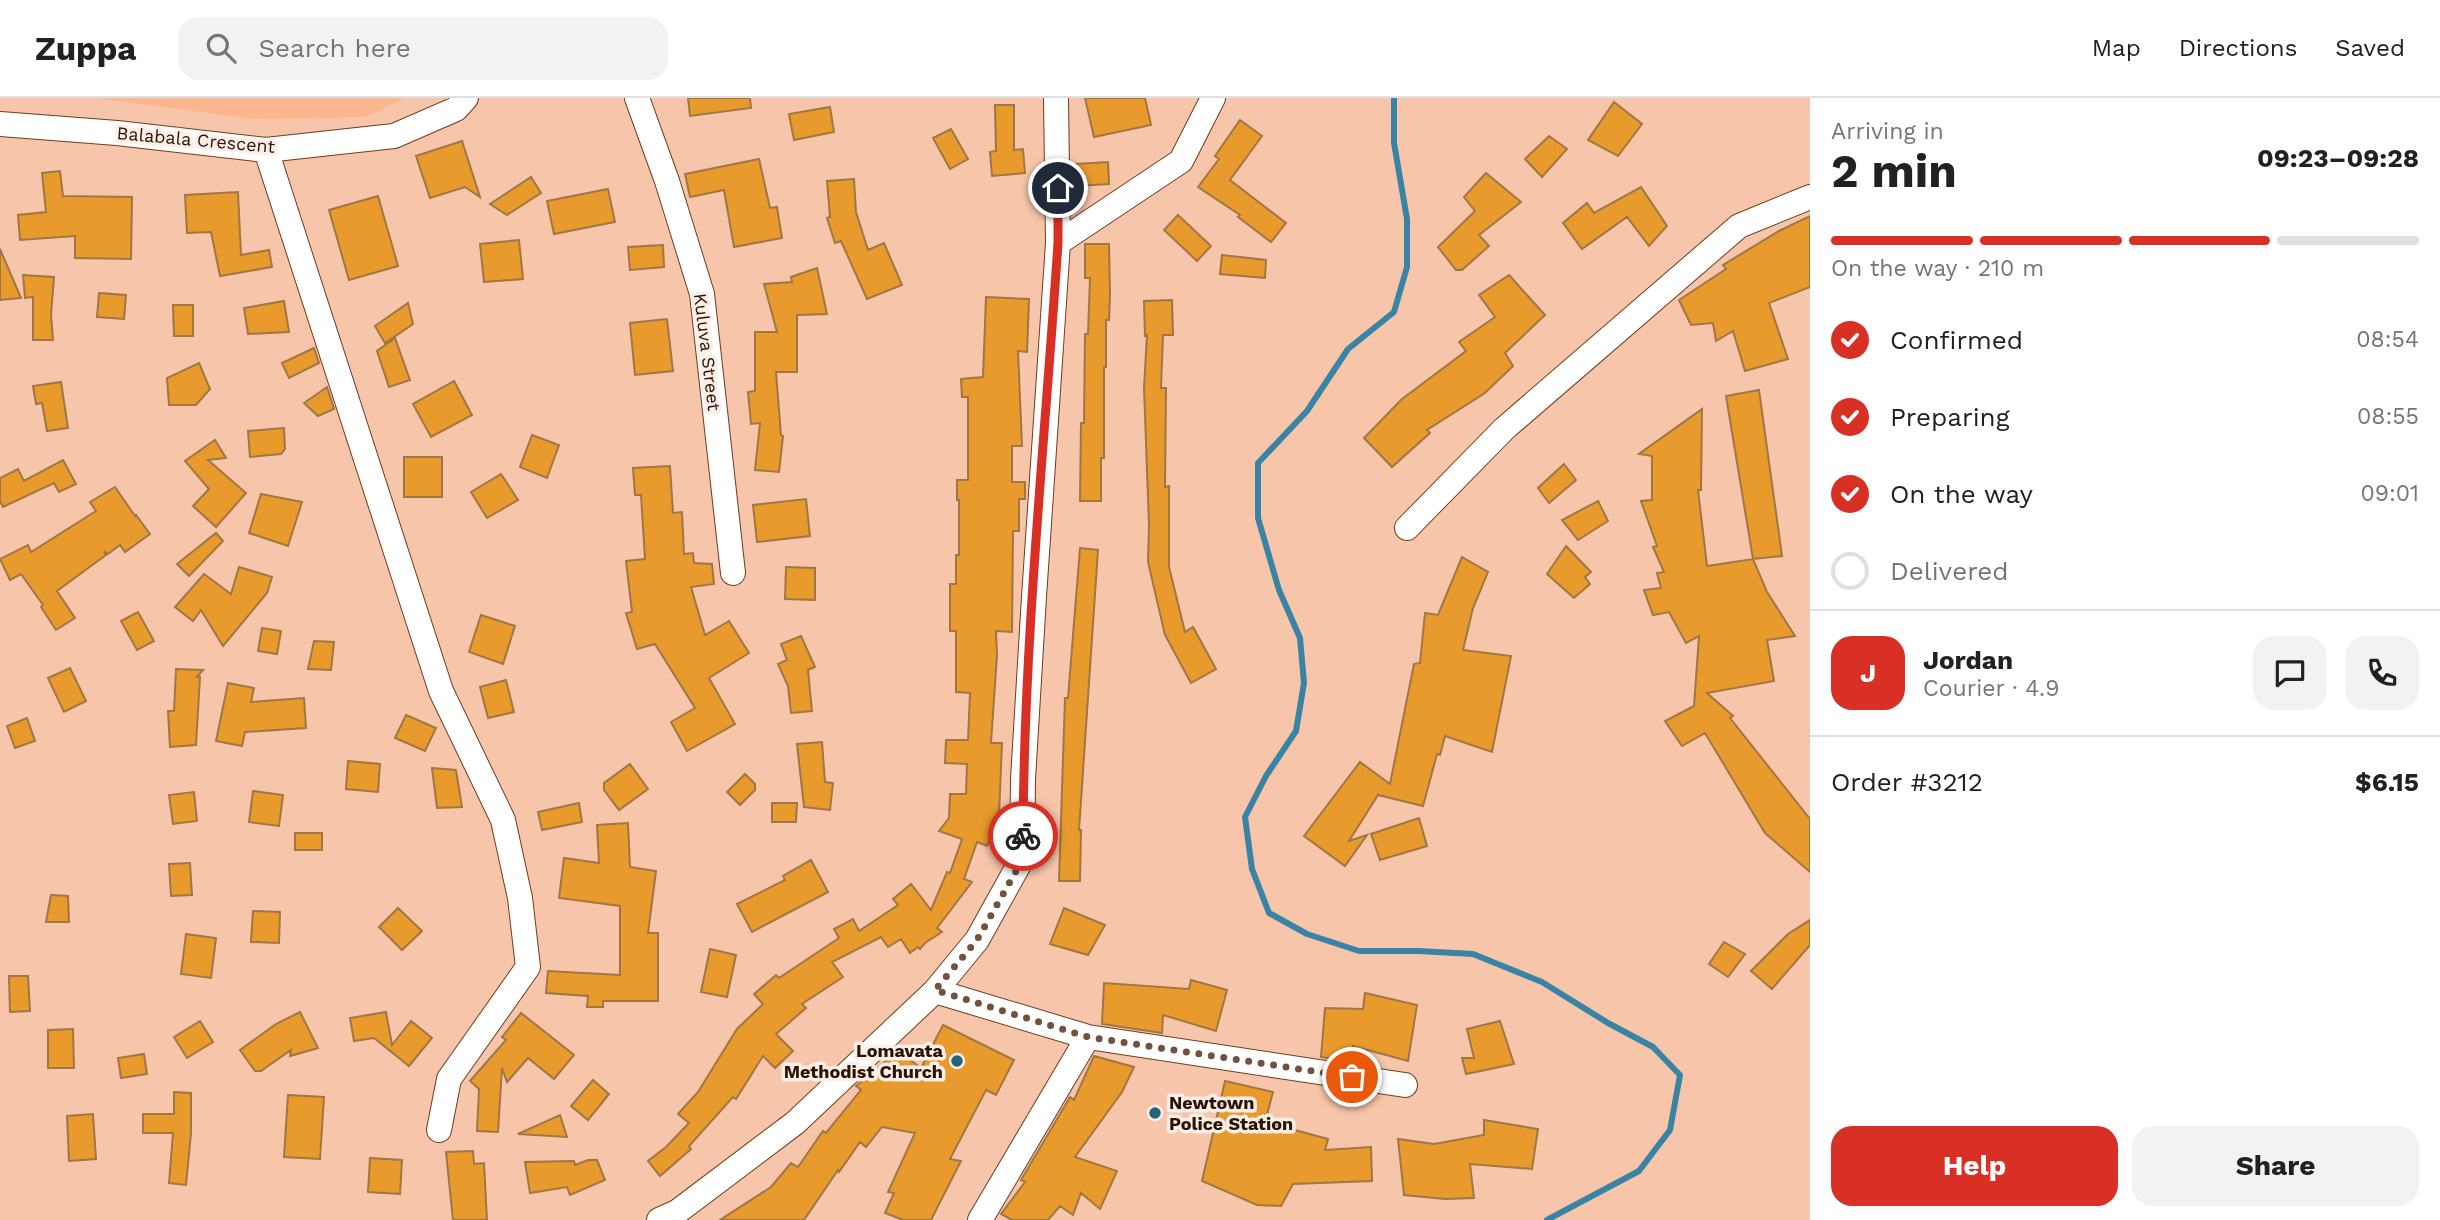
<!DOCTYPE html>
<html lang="en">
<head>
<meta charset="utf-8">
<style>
  body { margin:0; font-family:"Work Sans",sans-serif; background:#f2f2f2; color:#202124; height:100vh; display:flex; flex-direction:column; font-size:26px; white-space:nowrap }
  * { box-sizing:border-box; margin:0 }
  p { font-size:23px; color:#757577 }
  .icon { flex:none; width:38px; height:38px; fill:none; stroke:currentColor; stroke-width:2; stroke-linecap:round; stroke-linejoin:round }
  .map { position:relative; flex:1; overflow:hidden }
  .drawer { display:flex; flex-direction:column; background:#fff; width:630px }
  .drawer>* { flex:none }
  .pin { position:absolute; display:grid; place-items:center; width:60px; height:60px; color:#fff; margin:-30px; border:4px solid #fff; border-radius:50%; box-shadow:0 2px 7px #0007 }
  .courier { position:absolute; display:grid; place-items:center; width:70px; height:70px; margin:-35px; border:5px solid #d93025; border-radius:50%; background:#fff; color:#222; box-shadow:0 2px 9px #0007 }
  .overview em { font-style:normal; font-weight:700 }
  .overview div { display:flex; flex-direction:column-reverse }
  .overview { display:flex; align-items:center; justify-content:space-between; height:119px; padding:0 21px }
  h1 { font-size:46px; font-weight:700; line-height:52px }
  .bar { display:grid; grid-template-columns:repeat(4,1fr); gap:10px 7px; align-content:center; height:84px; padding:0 21px }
  .bar i { height:9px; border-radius:5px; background:#e0e0e0 }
  .bar .on { background:#d93025 }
  .bar p { grid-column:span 4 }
  .line { display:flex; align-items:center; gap:18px; padding:0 21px; border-top:2px solid #e0e0e0 }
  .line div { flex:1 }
  .round { display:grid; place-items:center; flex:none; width:74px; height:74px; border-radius:21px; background:#f2f2f2 }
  ol { padding:0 21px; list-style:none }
  li { display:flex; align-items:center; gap:21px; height:77px }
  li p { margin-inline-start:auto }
  li .icon { padding:7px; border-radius:50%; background:#d93025; color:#fff; stroke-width:4 }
  li:last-child { color:#757577 }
  li i { width:38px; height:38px; border:4px solid #e0e0e0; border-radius:50% }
  .button { display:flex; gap:14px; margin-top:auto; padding:14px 21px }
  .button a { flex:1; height:80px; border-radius:21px; background:#d93025; color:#fff; font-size:28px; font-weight:700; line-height:80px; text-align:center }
  .button a+a { background:#f2f2f2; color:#202124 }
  header { display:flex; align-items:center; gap:42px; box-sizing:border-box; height:98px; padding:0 35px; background:#fff; border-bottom:2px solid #e0e0e0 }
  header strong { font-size:33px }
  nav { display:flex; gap:38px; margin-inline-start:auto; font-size:24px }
  .search { width:490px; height:63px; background:#f2f2f2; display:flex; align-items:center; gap:18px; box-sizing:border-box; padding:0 24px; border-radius:21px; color:#757577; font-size:26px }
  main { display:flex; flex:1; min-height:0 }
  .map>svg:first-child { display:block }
  .built { fill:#fbb690 }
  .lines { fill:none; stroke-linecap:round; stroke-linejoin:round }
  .stream { stroke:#3984a5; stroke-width:6 }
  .building { fill:#e99a2c; stroke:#a07644; stroke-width:2 }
  .street-casing { stroke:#703c1d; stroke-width:26 }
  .street { stroke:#fff; stroke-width:24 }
  .done { stroke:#71513f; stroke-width:7; stroke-dasharray:0 12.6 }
  .route { stroke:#d93025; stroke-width:9 }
  .poi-dot { fill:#28617a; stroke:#fdefe8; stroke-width:2.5 }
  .labels { text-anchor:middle; stroke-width:7; stroke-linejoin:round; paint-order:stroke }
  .street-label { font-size:18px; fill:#291306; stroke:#fdefe8 }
  .poi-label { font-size:18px; font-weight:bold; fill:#291306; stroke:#fdefe8; text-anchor:end }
</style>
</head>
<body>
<header>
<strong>Zuppa</strong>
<div class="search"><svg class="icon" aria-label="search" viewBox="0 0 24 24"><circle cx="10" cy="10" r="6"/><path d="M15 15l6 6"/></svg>Search here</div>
<nav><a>Map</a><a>Directions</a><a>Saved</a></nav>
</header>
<main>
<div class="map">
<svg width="1810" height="1122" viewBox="0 0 1810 1122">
  <rect width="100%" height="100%" fill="#f7c5aa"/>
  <!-- built -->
  <path class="built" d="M 97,0 L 405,0 L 367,19 L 253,21 Z"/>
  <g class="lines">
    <!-- stream -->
    <path class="stream" d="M 1394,0 L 1394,45 L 1407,121 L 1407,169 L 1394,214 L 1348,251 L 1307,313 L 1258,365 L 1258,420 L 1279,492 L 1300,540 L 1304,585 L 1296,633 L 1266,678 L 1245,719 L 1252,771 L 1269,815 L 1307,836 L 1359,853 L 1418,853 L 1473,856 L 1542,884 L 1608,925 L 1653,949 L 1680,977 L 1670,1032 L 1639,1073 L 1547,1122"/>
  </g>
  <!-- building -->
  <path class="building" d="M 688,0 L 750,0 L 751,10 L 690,18 Z
    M 1085,0 L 1145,0 L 1151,27 L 1094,39 Z
    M 1614,4 L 1642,26 L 1618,58 L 1588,42 Z
    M 995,7 L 1014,7 L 1014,52 L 1023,51 L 1025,75 L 992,78 L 990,54 L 996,53 Z
    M 830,9 L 834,34 L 794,42 L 789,16 Z
    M 1240,22 L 1262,38 L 1230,82 L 1286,125 L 1271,144 L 1238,119 L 1240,117 L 1198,89 L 1219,61 L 1215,58 Z
    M 951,31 L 968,61 L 950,71 L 933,40 Z
    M 1549,38 L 1567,51 L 1542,79 L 1525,61 Z
    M 462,43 L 480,99 L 465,89 L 430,100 L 416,58 Z
    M 759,61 L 770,110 L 777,109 L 782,140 L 734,149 L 724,92 L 690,99 L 685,76 Z
    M 1108,64 L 1109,86 L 1077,88 L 1076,66 Z
    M 60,73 L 63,98 L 132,99 L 131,161 L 75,160 L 75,138 L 20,142 L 18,117 L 46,114 L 42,75 Z
    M 1486,75 L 1521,104 L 1479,137 L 1489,148 L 1462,172 L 1456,172 L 1438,149 L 1475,113 L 1464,99 Z
    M 531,79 L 541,95 L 507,117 L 490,106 Z
    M 854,81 L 856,114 L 868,152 L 884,145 L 902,187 L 867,201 L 841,143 L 835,145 L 827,120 L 830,119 L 827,83 Z
    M 1641,89 L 1667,128 L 1649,148 L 1627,119 L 1582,151 L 1563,125 L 1587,105 L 1594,115 Z
    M 608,91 L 615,124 L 554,136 L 547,103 Z
    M 238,94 L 241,157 L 269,152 L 272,169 L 220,178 L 211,134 L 187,135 L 185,97 Z
    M 378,98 L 398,168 L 349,182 L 329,112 Z
    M 1178,117 L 1211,148 L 1197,163 L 1164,132 Z
    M 1810,118 L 1810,189 L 1769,205 L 1788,261 L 1745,273 L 1733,233 L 1716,243 L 1713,225 L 1691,227 L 1679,202 L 1726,171 L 1723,167 L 1779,133 Z
    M 519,142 L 523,181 L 484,184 L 480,146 Z
    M 1085,146 L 1109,146 L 1110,197 L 1109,222 L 1106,222 L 1106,269 L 1104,269 L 1104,360 L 1101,360 L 1101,403 L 1080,403 L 1081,325 L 1084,325 L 1085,236 L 1088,236 L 1090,180 L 1085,180 Z
    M 663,147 L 664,169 L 630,172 L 628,149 Z
    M 0,151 L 21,200 L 0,202 Z
    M 1222,157 L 1266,162 L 1265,180 L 1220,176 Z
    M 817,170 L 827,216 L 797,217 L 797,274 L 776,274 L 781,337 L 783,338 L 779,374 L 755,372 L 760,325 L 751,326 L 748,294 L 755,293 L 755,234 L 777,234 L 764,186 L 792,184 L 791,179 Z
    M 23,177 L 54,179 L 51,217 L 53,242 L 33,242 L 33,199 L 25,200 Z
    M 1509,177 L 1545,217 L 1505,255 L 1513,268 L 1485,295 L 1427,332 L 1430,335 L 1392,369 L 1364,340 L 1402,301 L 1466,253 L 1459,244 L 1495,219 L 1479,197 Z
    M 99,195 L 126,197 L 124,221 L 97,219 Z
    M 986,199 L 1029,201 L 1027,254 L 1018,253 L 1022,348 L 1012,348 L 1012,384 L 1025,384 L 1025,401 L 1019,401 L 1019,433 L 1013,433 L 1012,534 L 996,533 L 997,557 L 991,645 L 1002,645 L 999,717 L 987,748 L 977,744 L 964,781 L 972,784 L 937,830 L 942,834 L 925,845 L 920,851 L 918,849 L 910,855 L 901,841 L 888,849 L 881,839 L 832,864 L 843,879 L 802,906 L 806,910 L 776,936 L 793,953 L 775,970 L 763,958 L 736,1001 L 733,999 L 689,1048 L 691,1051 L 660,1078 L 648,1063 L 666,1049 L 689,1025 L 678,1016 L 698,994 L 737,931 L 763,906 L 754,896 L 776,877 L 779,880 L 839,840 L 834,831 L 853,821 L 859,833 L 898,807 L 893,801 L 911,786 L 931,812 L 947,774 L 950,775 L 962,741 L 939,733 L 949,720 L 950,696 L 966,696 L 967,666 L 945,665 L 946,642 L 968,642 L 970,595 L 956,594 L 956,533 L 950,533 L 950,486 L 956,486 L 956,457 L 959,457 L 959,402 L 957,402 L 957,382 L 968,382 L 968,299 L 962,299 L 961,281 L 983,279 Z
    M 1172,202 L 1173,237 L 1163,237 L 1161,290 L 1166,290 L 1165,389 L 1169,388 L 1169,469 L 1185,534 L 1193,529 L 1216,571 L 1191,585 L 1165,537 L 1148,464 L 1149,427 L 1144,290 L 1147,237 L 1145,238 L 1144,203 Z
    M 284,203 L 289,234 L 248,236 L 244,210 Z
    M 408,205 L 413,226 L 385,245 L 375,228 Z
    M 173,207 L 193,207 L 193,238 L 174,238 Z
    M 667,221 L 673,273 L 635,277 L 630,225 Z
    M 395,240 L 410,282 L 389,289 L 377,253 Z
    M 314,250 L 319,265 L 289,280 L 282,265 Z
    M 199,265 L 210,291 L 196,307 L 169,307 L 167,280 Z
    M 454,283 L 472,317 L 431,339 L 413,306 Z
    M 61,284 L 68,330 L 47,333 L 42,305 L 36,306 L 33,288 Z
    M 327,289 L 334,311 L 318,318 L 304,305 Z
    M 1759,292 L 1782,458 L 1753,461 L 1726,298 Z
    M 1702,311 L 1701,392 L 1698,392 L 1707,468 L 1753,461 L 1767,494 L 1795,538 L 1767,542 L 1774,583 L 1707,595 L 1733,618 L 1730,620 L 1810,721 L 1810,774 L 1765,735 L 1705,635 L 1682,648 L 1665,623 L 1694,608 L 1699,538 L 1686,545 L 1669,514 L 1653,517 L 1644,492 L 1661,490 L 1657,475 L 1664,474 L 1653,449 L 1657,448 L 1641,403 L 1652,402 L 1652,358 L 1639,356 Z
    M 284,330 L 285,351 L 281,356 L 250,359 L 248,333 Z
    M 532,337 L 559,347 L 547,380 L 520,369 Z
    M 215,342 L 226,360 L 208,362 L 246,395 L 216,429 L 193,408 L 209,391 L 185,363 Z
    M 404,359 L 442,359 L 442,399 L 404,399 Z
    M 63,362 L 76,386 L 59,394 L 54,385 L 3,409 L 0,403 L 0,380 L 18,371 L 24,383 Z
    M 1564,366 L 1576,382 L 1549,405 L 1538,390 Z
    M 670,368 L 673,415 L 682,414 L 684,456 L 693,455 L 694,465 L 712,466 L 714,486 L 691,489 L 705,537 L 729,523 L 749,555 L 709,580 L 735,626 L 687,653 L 671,624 L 695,610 L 655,546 L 637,551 L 626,515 L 632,514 L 626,463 L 645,461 L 641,397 L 635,397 L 633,370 Z
    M 501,376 L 518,402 L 487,420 L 471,394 Z
    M 115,389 L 135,418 L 136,417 L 150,436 L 125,454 L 120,447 L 108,456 L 104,453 L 106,457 L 57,493 L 75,520 L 56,532 L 41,509 L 43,507 L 21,476 L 10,482 L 0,461 L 28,447 L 31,454 L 96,413 L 90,404 Z
    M 261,396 L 302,404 L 288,448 L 249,435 Z
    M 806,401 L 810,438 L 757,444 L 753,407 Z
    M 1598,403 L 1608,423 L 1578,442 L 1562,422 Z
    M 216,435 L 223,443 L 189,478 L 177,466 Z
    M 1566,448 L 1591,474 L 1585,479 L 1590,486 L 1574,500 L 1547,476 Z
    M 1080,450 L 1098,452 L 1079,732 L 1081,732 L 1080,783 L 1059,783 L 1065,600 L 1068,600 Z
    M 1462,459 L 1488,474 L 1473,510 L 1463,552 L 1511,558 L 1492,654 L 1445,638 L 1440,657 L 1437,656 L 1423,708 L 1378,697 L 1349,743 L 1367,737 L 1345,768 L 1304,738 L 1360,664 L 1390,686 L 1414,566 L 1420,565 L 1425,515 L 1438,517 Z
    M 239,469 L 272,479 L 267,495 L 223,548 L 201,512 L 193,523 L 175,509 L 204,476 L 231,496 Z
    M 786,469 L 815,470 L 815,502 L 785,501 Z
    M 138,514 L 154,543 L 137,552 L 121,523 Z
    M 481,517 L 515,528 L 503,566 L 469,554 Z
    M 262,530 L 281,533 L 277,556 L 258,553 Z
    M 801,538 L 815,569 L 808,572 L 812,613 L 791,615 L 788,588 L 778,566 L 787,562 L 781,546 Z
    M 314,543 L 334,544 L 331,572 L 308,571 Z
    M 70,570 L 86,603 L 64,614 L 48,580 Z
    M 176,571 L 203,572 L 197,579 L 200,579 L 196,647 L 170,649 L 168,613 L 174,613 Z
    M 506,582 L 514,614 L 488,620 L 480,589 Z
    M 228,585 L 254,590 L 251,604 L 304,600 L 306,630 L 245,634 L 242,648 L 216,643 Z
    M 406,617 L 436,630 L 425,653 L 395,640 Z
    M 27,620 L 35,643 L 15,650 L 7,628 Z
    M 822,644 L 825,684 L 833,685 L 830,712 L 804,709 L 797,646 Z
    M 348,663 L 380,666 L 378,694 L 346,691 Z
    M 630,666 L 648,691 L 619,712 L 604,692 L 604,685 Z
    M 432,670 L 456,672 L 462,709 L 437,710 Z
    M 745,676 L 755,686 L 755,692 L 740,707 L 727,694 Z
    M 253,693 L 283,697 L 279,728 L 249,724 Z
    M 194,694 L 197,723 L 173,726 L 169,697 Z
    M 579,705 L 582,724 L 542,732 L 538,714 Z
    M 772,705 L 797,705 L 796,724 L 772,724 Z
    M 1419,720 L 1427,748 L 1380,762 L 1371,736 Z
    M 628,725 L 630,769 L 656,773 L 648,835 L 658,835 L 658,903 L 603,903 L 603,909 L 587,909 L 588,898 L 546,895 L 548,873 L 620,877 L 620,808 L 559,800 L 564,760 L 599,765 L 597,727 Z
    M 295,735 L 322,735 L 322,752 L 295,752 Z
    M 811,762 L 828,794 L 752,834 L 737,806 L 785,782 L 783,778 Z
    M 190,765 L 192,797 L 171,798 L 169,766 Z
    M 51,797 L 68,798 L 69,824 L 46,824 Z
    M 398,810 L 422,833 L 402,852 L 379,829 Z
    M 1064,810 L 1105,827 L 1088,857 L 1050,846 Z
    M 253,813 L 280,814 L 279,845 L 251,844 Z
    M 1810,822 L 1810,847 L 1772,891 L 1751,873 L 1788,836 Z
    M 186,836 L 216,840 L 211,880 L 181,876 Z
    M 1724,844 L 1745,856 L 1728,879 L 1709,866 Z
    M 710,851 L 736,857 L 727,899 L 701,894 Z
    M 9,878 L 28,878 L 30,913 L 10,914 Z
    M 1191,882 L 1227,892 L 1216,933 L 1163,917 L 1162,935 L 1102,926 L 1104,885 L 1189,891 Z
    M 1365,895 L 1417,907 L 1408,963 L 1353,948 L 1353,964 L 1321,959 L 1325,910 L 1363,911 Z
    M 300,914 L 318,950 L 290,958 L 291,952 L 261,973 L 255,973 L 240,952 L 276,926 Z
    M 386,914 L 392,947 L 411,923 L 432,940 L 409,968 L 374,940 L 354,943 L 350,920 Z
    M 521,915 L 574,957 L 554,981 L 528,960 L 507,984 L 502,970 L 498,1034 L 477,1033 L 479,991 L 470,983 L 506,942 L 502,939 Z
    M 200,923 L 213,944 L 187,960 L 174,939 Z
    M 1500,923 L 1514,966 L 1466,976 L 1462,960 L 1474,960 L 1467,931 Z
    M 943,927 L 1014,962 L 996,997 L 986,992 L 950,1061 L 961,1063 L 931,1122 L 903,1122 L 885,1115 L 894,1095 L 888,1094 L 915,1035 L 882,1029 L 866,1049 L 860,1044 L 839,1074 L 838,1072 L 804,1122 L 720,1122 L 771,1089 L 791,1065 L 798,1069 L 823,1033 L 826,1035 L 861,992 L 856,988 L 898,953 L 921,970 Z
    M 73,931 L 74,970 L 48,970 L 48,932 Z
    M 144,956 L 147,976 L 121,980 L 118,960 Z
    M 1094,958 L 1134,969 L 1122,994 L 1075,1059 L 1117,1073 L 1100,1111 L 1081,1095 L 1073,1117 L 1060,1108 L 1048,1122 L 1012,1122 L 1001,1116 L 1025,1084 L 1021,1082 L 1070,999 L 1074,1002 Z
    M 593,982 L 609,996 L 588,1022 L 571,1008 Z
    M 1225,983 L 1273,994 L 1265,1024 L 1328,1041 L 1325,1052 L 1371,1049 L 1372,1083 L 1293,1086 L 1281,1108 L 1257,1107 L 1202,1083 Z
    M 174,994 L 191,995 L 191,1035 L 186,1087 L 169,1085 L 173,1035 L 143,1035 L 143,1016 L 174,1016 Z
    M 288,997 L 324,999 L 320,1061 L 284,1059 Z
    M 93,1016 L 96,1061 L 69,1063 L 67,1018 Z
    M 560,1017 L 567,1039 L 518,1036 Z
    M 1484,1022 L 1538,1031 L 1532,1071 L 1470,1066 L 1474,1100 L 1445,1101 L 1404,1097 L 1398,1041 L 1434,1046 L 1484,1037 Z
    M 473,1053 L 474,1066 L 484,1065 L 487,1122 L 453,1122 L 446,1054 Z
    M 370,1060 L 402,1062 L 400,1096 L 368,1094 Z
    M 588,1062 L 597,1062 L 605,1082 L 570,1097 L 567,1089 L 530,1095 L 525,1064 L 574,1063 L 575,1067 Z"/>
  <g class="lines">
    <!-- street casing -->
    <g class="street-casing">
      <path id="street" d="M 637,0 L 667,83 L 702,196 L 733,475
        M 0,26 L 117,35 L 266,52 L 394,38 L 456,11 L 466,0
        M 266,52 L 441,593 L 503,722 L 520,800 L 528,869 L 449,981 L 439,1032
        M 1058,145 L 1181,63 L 1213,0
        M 1407,430 L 1504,331 L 1739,128 L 1810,99
        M 935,893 L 1088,939 L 1405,987
        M 659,1122 L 677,1114 L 795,1025 L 935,893 L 977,842 L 1022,761 L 1023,681 L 1034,499 L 1058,145 L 1056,0
        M 980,1122 L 1088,939"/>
    </g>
    <!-- street -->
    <use href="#street" class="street"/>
  </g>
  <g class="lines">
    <!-- done -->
    <path class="done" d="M 1023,738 L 1023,761 L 977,842 L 935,892 L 1088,939 L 1352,979"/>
    <!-- route -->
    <path class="route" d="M 1023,738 C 1024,540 1045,342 1058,145 L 1058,90"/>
  </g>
  <!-- markers -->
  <g class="poi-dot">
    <circle cx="957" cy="963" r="7"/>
    <circle cx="1155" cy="1015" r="7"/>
  </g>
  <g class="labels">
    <!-- street labels -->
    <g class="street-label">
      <text transform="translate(196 42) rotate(5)" y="6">Balabala Crescent</text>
      <text transform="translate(707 254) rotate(83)" y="6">Kuluva Street</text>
    </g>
    <!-- poi labels -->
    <g class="poi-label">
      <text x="943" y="959">Lomavata<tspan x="943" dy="21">Methodist Church</tspan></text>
      <text x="1169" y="1011" text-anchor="start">Newtown<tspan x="1169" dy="21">Police Station</tspan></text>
    </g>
  </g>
</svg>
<div class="pin" style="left:1352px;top:979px;background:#ea580c"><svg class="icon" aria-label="bag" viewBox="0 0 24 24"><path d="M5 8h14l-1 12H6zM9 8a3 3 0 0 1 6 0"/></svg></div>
<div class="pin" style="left:1058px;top:90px;background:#1f2937"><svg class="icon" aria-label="home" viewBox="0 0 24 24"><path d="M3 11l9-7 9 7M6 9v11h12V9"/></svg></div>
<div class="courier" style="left:1023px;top:738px"><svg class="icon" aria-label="bike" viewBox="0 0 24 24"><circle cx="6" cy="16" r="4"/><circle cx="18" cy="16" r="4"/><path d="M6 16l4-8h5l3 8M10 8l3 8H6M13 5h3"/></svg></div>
</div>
<section class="drawer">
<div class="overview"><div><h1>2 min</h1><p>Arriving in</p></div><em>09:23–09:28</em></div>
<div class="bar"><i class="on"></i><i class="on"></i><i class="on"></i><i></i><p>On the way · 210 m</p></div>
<ol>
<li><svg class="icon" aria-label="check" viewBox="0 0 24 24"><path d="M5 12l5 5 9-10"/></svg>Confirmed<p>08:54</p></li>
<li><svg class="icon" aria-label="check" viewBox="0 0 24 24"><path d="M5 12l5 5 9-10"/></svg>Preparing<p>08:55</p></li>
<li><svg class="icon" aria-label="check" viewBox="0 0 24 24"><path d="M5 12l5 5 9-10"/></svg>On the way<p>09:01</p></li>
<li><i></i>Delivered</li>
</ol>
<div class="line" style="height:126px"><b class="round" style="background:#d93025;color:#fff">J</b><div><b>Jordan</b><p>Courier · 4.9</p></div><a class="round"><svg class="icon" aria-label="chat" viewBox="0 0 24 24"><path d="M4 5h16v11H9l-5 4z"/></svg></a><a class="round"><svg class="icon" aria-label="phone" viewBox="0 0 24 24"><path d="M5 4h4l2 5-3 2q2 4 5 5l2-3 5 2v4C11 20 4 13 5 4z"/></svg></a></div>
<div class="line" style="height:91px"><div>Order #3212</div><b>$6.15</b></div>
<div class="button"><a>Help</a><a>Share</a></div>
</section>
</main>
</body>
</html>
